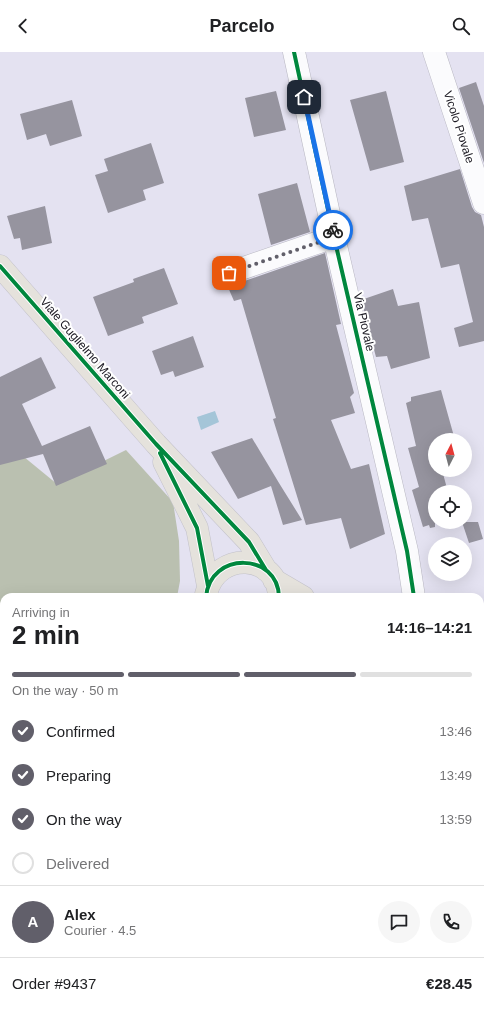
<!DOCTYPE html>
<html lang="en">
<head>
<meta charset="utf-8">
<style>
  body { margin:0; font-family:Helvetica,sans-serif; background:#f6f6f6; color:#202124; height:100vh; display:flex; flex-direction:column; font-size:15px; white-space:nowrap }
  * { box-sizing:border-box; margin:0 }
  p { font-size:13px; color:#757577 }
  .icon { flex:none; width:22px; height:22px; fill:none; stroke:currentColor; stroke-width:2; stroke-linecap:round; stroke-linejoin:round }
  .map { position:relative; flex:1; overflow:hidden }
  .drawer { position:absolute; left:0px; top:541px; width:484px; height:424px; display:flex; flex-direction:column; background:#fff; border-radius:12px 12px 0 0; box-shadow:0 4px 16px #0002 }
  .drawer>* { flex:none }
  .needle { width:26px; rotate:6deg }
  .tools { position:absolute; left:428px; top:381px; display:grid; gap:8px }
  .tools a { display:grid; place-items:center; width:44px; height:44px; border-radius:50%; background:#fff; box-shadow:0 4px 16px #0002; font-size:20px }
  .pin { position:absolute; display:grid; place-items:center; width:34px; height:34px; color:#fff; margin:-17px; border-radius:8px; box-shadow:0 2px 6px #0006 }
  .courier { position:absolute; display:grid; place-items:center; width:40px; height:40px; margin:-20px; border:3px solid #1a73e8; border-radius:50%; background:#fff; color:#222; box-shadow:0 1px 5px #0007 }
  .head em { font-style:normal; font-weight:700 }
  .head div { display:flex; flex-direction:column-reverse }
  .head { display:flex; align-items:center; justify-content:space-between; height:68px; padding:0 12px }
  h1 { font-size:26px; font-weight:700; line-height:30px }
  .bar { display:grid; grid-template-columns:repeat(4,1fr); gap:6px 4px; align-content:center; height:48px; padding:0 12px }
  .bar i { height:5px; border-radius:3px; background:#e0e0e0 }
  .bar .selected { background:#615f6a }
  .bar p { grid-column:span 4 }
  .line { display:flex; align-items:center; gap:10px; padding:0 12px; border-top:1px solid #e0e0e0 }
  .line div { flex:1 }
  .round { display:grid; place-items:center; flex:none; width:42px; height:42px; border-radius:21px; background:#f6f6f6 }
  ol { padding:0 12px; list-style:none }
  li { display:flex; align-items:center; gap:12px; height:44px }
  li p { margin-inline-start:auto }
  li .icon { padding:4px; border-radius:50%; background:#615f6a; color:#fff; stroke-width:4 }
  li:last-child { color:#757577 }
  li i { width:22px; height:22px; border:2px solid #e0e0e0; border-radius:50% }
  header { display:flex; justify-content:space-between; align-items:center; height:52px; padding:0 12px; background:#fff; font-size:18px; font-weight:700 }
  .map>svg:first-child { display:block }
  .green { fill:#cacfc5 }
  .forest { fill:#bac0b0 }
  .water { fill:#a4c5d8 }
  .building { fill:#96949f }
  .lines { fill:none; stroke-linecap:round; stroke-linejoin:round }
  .minor-casing { stroke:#b8b7c2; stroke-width:23 }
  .major-casing { stroke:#c3c2ca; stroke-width:23 }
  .minor { stroke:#fbfbfd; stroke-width:22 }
  .major { stroke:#e5e2dc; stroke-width:22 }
  .cycleway-casing { stroke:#fff; stroke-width:6 }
  .cycleway { stroke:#00873e; stroke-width:4 }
  .done { stroke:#615f6a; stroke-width:4; stroke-dasharray:0 7.2 }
  .route { stroke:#1a73e8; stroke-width:5 }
  .labels { text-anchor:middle; stroke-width:4; stroke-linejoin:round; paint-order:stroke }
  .street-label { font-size:12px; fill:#1b1922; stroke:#fff }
</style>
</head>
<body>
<header><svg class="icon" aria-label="back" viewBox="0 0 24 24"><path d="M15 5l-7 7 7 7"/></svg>Parcelo<svg class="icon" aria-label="search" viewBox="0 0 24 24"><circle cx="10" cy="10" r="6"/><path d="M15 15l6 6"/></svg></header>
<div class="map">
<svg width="484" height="965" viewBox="0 0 484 965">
  <rect width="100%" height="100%" fill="#e4e2f1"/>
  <!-- green -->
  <path class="green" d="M 298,961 L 368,961 L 364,965 L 299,965 Z"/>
  <!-- forest -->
  <path class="forest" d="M 126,398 L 173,450 L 179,489 L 180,529 L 177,545 L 4,545 L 4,672 L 0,669 L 0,404 L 18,400 L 57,432 Z
    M 4,821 L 4,961 L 276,961 L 277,965 L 0,965 L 0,825 Z
    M 480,885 L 484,890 L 484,965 L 476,965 L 473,961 L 480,961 Z
    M 397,961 L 442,961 L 437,965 L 394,965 Z"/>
  <!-- water -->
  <path class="water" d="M 215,359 L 219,370 L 201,378 L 197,365 Z
    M 0,669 L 4,672 L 4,773 L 0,770 Z
    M 276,961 L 298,961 L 299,965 L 277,965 Z"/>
  <!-- building -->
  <path class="building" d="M 476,30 L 484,54 L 484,111 L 459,36 Z
    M 276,39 L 286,78 L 254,85 L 245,46 Z
    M 386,39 L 404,110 L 370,119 L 350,48 Z
    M 72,48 L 82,84 L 50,94 L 46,82 L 27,88 L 20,62 Z
    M 151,91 L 164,131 L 143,138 L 146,148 L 108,161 L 95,123 L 108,119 L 104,107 Z
    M 460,117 L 472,155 L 475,160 L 481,163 L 484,175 L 484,289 L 459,295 L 454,276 L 473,270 L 459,212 L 441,216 L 428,166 L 412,169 L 404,134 Z
    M 297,131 L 310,180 L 271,193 L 258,142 Z
    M 45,154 L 52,191 L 22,198 L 20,186 L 14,187 L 7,164 Z
    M 325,201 L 341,272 L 336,273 L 354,341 L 350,345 L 355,361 L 331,368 L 351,417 L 369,412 L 385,482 L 350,497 L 341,466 L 306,473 L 273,367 L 276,366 L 241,247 L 234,249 L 227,233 L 233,233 Z
    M 164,216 L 178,252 L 142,265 L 144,271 L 108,284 L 93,245 L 134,230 L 133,227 Z
    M 393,237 L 398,254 L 419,250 L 430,306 L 391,317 L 387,304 L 376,305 L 361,248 Z
    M 193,284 L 204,315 L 175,325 L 173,319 L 161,323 L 152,299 Z
    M 41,305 L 56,336 L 22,352 L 42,394 L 90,374 L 107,412 L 56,434 L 43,402 L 0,413 L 0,325 Z
    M 441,338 L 455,388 L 435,388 L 435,418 L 442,418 L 448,440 L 435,440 L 435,475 L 430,476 L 429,473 L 423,475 L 412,438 L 419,435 L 408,396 L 416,394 L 406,351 L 411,349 L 411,345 Z
    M 252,386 L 279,431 L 302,468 L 283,473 L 271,434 L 238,447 L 211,400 Z
    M 462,470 L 478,470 L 483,487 L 469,491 Z"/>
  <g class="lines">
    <!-- minor casing -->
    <g class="minor-casing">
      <path id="minor" d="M 294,0 L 334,185 L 407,499 L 414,545
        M 434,0 L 484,151
        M 229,221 L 334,185
        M 480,852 L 484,851
        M 375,965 L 378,961"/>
    </g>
    <!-- major casing -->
    <g class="major-casing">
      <path id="major" d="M 0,214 L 156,392 L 249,490 L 266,518
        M 164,410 L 197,476 L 208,534
        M 274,528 L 303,545
        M 206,542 C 217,497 278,502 279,545
        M 480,581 L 484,581
        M 0,800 L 4,796"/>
    </g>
    <!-- minor -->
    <use href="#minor" class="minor"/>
    <!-- major -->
    <use href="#major" class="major"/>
    <!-- cycleway casing -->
    <g class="cycleway-casing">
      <path id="cycleway" d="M 294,0 L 334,185 L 407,499 L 414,545
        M 0,214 L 156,392 L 249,490 L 266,518
        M 160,401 L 197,476 L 208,534
        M 206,545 C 210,499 278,500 279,545"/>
    </g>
    <!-- cycleway -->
    <use href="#cycleway" class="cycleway"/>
  </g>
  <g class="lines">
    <!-- done -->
    <path class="done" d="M 229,221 L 334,185 L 333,178"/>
    <!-- route -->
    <path class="route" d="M 304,45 L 333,178"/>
  </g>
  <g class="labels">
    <!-- street labels -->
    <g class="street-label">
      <text transform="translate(459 75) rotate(72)" y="4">Vicolo Piovale</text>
      <text transform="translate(364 270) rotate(77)" y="4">Via Piovale</text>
      <text transform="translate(85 296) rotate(49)" y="4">Viale Guglielmo Marconi</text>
    </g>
  </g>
</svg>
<div class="tools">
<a><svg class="needle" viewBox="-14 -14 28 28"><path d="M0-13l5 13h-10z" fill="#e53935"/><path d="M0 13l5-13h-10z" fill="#757577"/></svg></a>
<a><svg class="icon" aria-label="locate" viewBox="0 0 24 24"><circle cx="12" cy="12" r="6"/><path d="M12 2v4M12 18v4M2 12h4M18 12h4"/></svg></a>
<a><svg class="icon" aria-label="layers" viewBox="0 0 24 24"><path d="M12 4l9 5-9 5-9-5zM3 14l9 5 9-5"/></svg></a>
</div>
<div class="pin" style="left:229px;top:221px;background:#ea580c"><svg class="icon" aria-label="bag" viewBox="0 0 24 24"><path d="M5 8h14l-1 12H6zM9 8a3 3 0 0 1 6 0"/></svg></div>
<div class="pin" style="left:304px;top:45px;background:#1f2937"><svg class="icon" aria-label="home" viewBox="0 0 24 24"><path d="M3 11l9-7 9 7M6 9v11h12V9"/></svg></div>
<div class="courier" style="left:333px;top:178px"><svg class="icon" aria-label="bike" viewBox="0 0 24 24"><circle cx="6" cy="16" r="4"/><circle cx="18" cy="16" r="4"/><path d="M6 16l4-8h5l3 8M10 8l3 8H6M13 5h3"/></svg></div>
<section class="drawer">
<div class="head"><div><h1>2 min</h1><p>Arriving in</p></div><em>14:16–14:21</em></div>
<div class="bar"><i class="selected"></i><i class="selected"></i><i class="selected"></i><i></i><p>On the way · 50 m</p></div>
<ol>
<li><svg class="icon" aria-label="check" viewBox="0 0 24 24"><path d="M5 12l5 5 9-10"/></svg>Confirmed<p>13:46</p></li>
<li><svg class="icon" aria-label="check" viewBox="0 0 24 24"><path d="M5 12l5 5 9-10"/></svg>Preparing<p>13:49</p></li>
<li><svg class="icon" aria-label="check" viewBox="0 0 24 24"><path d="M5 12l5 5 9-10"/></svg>On the way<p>13:59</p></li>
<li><i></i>Delivered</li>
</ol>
<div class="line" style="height:72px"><b class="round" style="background:#615f6a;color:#fff">A</b><div><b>Alex</b><p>Courier · 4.5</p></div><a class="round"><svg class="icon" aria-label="chat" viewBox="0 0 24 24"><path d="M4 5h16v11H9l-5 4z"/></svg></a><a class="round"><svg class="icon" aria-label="phone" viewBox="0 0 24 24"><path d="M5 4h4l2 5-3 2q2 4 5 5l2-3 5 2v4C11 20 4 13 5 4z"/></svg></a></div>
<div class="line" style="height:52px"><div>Order #9437</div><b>€28.45</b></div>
</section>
</div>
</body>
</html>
